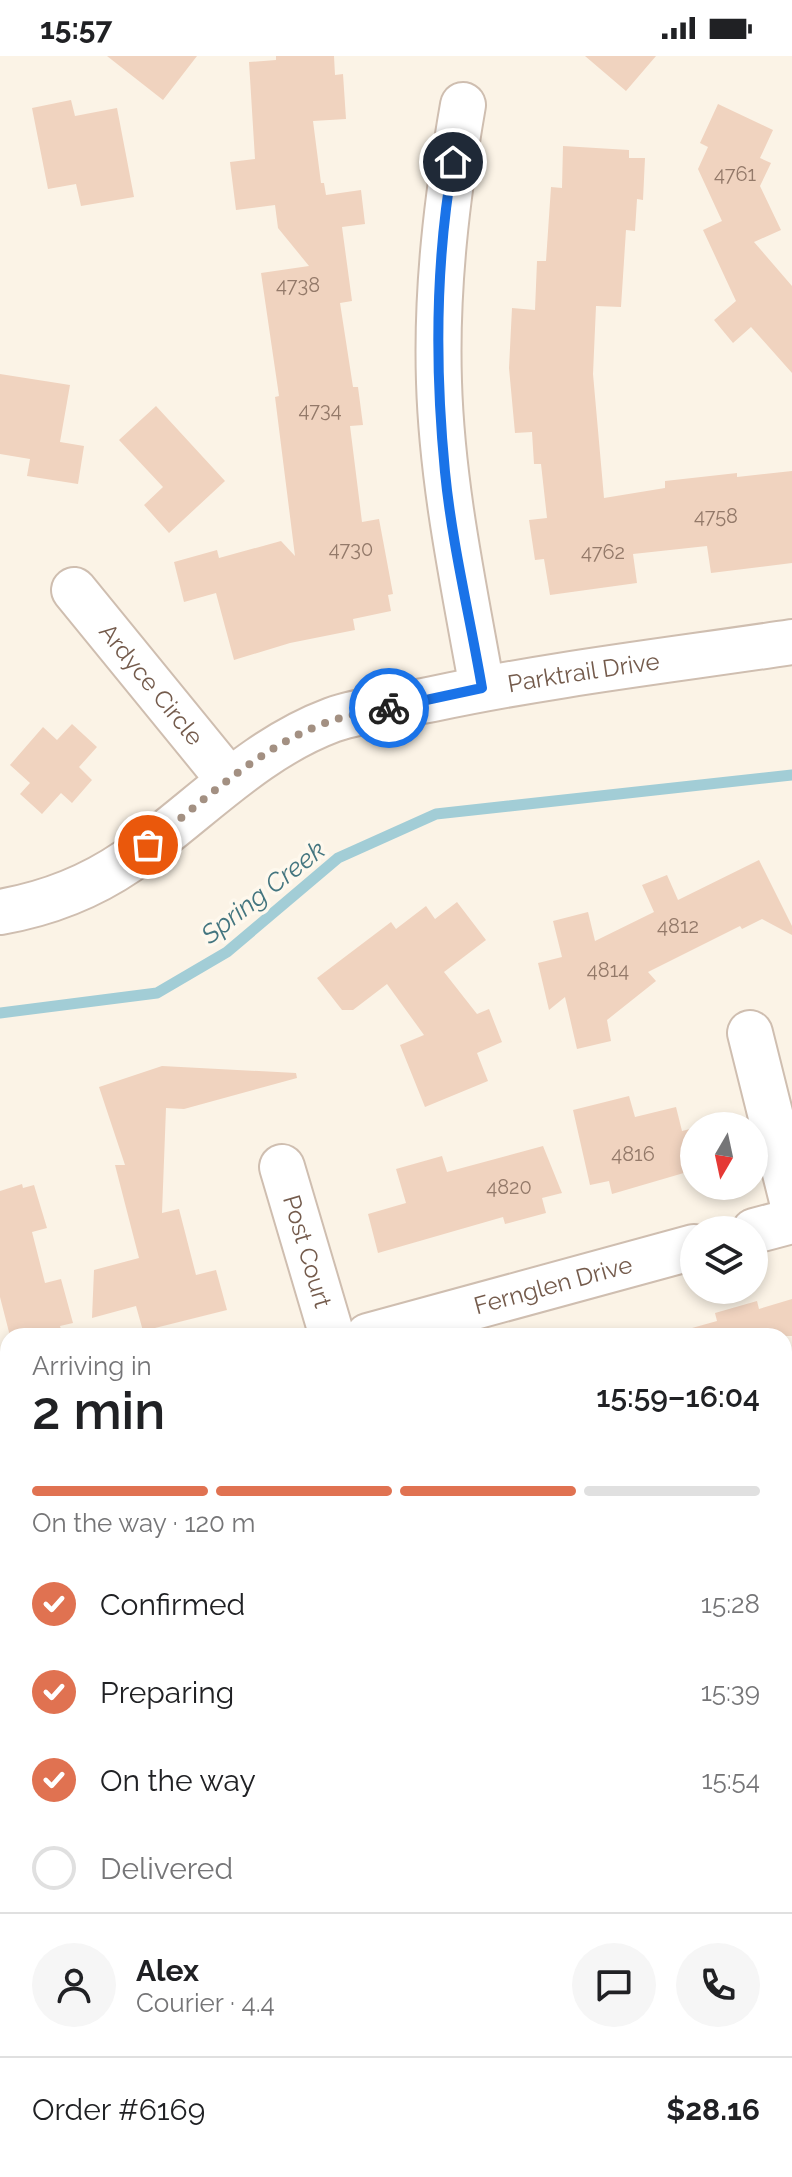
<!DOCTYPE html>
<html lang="en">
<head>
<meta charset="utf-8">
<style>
  body { margin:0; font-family:Raleway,sans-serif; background:#f6f6f6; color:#202124; height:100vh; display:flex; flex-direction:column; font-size:30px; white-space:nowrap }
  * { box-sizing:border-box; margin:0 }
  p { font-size:26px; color:#757577 }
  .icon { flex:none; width:44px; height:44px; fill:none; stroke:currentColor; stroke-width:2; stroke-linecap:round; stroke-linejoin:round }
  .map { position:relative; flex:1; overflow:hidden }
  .side { position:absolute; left:0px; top:1272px; width:792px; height:850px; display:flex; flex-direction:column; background:#fff; border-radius:24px 24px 0 0; box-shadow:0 4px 12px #0003 }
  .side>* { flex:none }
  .needle { width:52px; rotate:189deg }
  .buttons { position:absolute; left:680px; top:1056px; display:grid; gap:16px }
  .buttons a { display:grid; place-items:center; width:88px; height:88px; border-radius:50%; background:#fff; box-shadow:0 4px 12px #0003; font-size:40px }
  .pin { position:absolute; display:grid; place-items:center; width:68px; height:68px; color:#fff; margin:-34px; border:4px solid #fff; border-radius:50%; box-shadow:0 2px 8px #0007 }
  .courier { position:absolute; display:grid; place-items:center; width:80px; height:80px; margin:-40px; border:6px solid #1a73e8; border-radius:50%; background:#fff; color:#222; box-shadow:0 2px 10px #0007 }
  .summary em { font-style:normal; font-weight:600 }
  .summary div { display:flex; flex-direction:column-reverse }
  .summary { display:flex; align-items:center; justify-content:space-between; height:136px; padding:0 32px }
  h1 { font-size:52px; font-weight:600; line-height:60px }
  .bar { display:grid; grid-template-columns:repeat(4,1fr); gap:12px 8px; align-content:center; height:96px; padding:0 32px }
  .bar i { height:10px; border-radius:6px; background:#e0e0e0 }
  .bar .current { background:#e07251 }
  .bar p { grid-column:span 4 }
  .line { display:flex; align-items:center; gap:20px; padding:0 32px; border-top:2px solid #e0e0e0 }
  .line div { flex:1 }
  .round { display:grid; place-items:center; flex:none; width:84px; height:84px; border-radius:42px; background:#f6f6f6 }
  ol { padding:0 32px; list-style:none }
  li { display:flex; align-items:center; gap:24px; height:88px }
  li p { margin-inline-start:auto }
  li .icon { padding:8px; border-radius:50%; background:#e07251; color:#fff; stroke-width:4 }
  li:last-child { color:#757577 }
  li i { width:44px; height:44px; border:4px solid #e0e0e0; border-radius:50% }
  .status { display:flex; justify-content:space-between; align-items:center; height:56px; padding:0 40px; background:#fff; direction:ltr }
  .status svg { height:22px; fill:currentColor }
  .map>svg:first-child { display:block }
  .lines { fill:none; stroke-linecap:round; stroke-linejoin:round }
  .stream { stroke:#a2cdd6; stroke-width:11 }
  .building { fill:#f0d3bf }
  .minor-casing { stroke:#cfbeb0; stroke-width:48 }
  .minor { stroke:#fff; stroke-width:44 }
  .done { stroke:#a39082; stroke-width:8; stroke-dasharray:0 14.4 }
  .route { stroke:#1a73e8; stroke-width:10 }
  .labels { text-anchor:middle; stroke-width:7; stroke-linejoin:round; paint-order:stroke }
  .number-label { font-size:20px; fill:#937969 }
  .street-label { font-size:24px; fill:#745b4c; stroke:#fef8ed }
  .water-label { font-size:26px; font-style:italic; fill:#43757f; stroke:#fef8ed }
</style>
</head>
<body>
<div class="status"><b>15:57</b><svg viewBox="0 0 49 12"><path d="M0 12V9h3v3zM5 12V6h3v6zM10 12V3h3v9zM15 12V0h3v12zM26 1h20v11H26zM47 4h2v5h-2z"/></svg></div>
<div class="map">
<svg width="792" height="2121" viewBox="0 0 792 2121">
  <rect width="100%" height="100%" fill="#fbf3e6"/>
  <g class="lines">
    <!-- stream -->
    <path class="stream" d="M 0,957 L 157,937 L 227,896 L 338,802 L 436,758 L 792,719"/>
  </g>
  <!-- building -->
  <path class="building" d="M 107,0 L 197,0 L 163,44 Z
    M 276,0 L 334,0 L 335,19 L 343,18 L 346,63 L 313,65 L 321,127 L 324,127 L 326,139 L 361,134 L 365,168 L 342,171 L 352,245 L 340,247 L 353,331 L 358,331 L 363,369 L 350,370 L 362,466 L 379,463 L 393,538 L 388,539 L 391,555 L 353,563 L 355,574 L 290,587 L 234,604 L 216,537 L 184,546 L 174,506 L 217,494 L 219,502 L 281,485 L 295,500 L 275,341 L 279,340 L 261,217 L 309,210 L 278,172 L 275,149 L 236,154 L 230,106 L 255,103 L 249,6 L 276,4 Z
    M 585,0 L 656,0 L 626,35 Z
    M 71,44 L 75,60 L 117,52 L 134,141 L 81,150 L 76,128 L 48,133 L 32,52 Z
    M 718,48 L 773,74 L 760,102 L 771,107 L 760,130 L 781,174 L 754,186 L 792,230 L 792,317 L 751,271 L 733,287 L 714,264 L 736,245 L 703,174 L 722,165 L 698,113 L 708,91 L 700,87 Z
    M 563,90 L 629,94 L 629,102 L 645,102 L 643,144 L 637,143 L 635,175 L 626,174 L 621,251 L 596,250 L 593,318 L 604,442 L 665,432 L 665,425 L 737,417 L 737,421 L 792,415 L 792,507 L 711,517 L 707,490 L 633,498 L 637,527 L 550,539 L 544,503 L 535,504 L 529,464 L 547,462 L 541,408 L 534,408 L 532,376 L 515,377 L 509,312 L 512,252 L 535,254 L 537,205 L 546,205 L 551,131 L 562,132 Z
    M 0,318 L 70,329 L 60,386 L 84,390 L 78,428 L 27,420 L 30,403 L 0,398 Z
    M 156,350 L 225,425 L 169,477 L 144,449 L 163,431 L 119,384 Z
    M 72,668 L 97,691 L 79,711 L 92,724 L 72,747 L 61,737 L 42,758 L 20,738 L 30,727 L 10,709 L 43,671 L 57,684 Z
    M 759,804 L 792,870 L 792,879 L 762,863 L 742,873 L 740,870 L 648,916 L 656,925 L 607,964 L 611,985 L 577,993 L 565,941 L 549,954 L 538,907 L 562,901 L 553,865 L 588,856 L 595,885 L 654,856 L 642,829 L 667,819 L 678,844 Z
    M 457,846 L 486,884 L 444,916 L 477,958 L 489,953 L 502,986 L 477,997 L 488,1025 L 425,1051 L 400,989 L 424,979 L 387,928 L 353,954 L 342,954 L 317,922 L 391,866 L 396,873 L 426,850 L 435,863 Z
    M 162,1010 L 296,1017 L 297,1022 L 184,1053 L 166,1052 L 162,1157 L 179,1153 L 196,1219 L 216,1214 L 227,1254 L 143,1275 L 136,1250 L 92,1262 L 94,1214 L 139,1202 L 115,1109 L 125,1109 L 99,1031 Z
    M 629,1040 L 635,1061 L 676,1051 L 682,1075 L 694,1072 L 694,1114 L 612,1138 L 609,1125 L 590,1129 L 573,1054 Z
    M 543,1090 L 562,1137 L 542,1142 L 546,1157 L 505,1168 L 503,1161 L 378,1197 L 368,1158 L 406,1147 L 396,1113 L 442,1100 L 447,1116 Z
    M 22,1128 L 23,1132 L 34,1129 L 47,1172 L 32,1176 L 45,1227 L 61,1223 L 73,1267 L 60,1270 L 63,1280 L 10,1280 L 0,1241 L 0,1135 Z
    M 792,1243 L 792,1280 L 693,1280 L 692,1272 L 717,1265 L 715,1257 L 757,1245 L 759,1253 Z"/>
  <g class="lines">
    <!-- minor casing -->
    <g class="minor-casing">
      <g id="minor">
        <path d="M 463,49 C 447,141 436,232 439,326 C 442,429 464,531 482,632"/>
        <path id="s1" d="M 74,534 L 229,724"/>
        <path id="s2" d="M 0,856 C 46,848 90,831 128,805 C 197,757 252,694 332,664 C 363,653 400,650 433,643 C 551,618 672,604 792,586"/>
        <path d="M 750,977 L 792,1145"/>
        <path id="s3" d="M 282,1111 L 332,1280"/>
        <path d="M 754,1175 L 792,1165"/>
        <path id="s4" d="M 368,1280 L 694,1191"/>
        <path d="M 0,1380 L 8,1377"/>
        <path d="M 0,2012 L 8,2037"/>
        <path d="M 32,2114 L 34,2121"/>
        <path d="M 469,2114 L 471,2121"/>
      </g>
    </g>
    <!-- minor -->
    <use href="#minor" class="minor"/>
  </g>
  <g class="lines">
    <!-- done -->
    <path class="done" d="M 148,789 C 206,743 263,687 334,664 C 352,658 371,656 389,652"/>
    <!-- route -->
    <path class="route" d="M 389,652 L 482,632 C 470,561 452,488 445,416 C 435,313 435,208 453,106"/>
  </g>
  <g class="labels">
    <!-- number labels -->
    <g class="number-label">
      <text x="735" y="125">4761</text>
      <text x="298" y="236">4738</text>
      <text x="320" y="361">4734</text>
      <text x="716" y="467">4758</text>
      <text x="351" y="500">4730</text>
      <text x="603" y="503">4762</text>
      <text x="678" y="877">4812</text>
      <text x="608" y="921">4814</text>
      <text x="633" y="1105">4816</text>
      <text x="509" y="1138">4820</text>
    </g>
    <!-- street labels -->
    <g class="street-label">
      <text dy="8" stroke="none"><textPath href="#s2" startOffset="644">Parktrail Drive</textPath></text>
      <text dy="8" stroke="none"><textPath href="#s1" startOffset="122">Ardyce Circle</textPath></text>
      <text dy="8" stroke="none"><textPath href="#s3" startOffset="88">Post Court</textPath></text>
      <text dy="8" stroke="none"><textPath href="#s4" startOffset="192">Fernglen Drive</textPath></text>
    </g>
    <!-- water labels -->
    <g class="water-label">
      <text transform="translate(263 836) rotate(-38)" y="9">Spring Creek</text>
    </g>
  </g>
</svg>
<div class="buttons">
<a><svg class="needle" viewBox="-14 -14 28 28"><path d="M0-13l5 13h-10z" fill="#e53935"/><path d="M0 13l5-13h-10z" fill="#757577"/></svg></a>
<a><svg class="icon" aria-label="layers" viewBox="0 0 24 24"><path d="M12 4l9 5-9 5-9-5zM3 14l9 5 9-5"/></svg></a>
</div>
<div class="pin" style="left:148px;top:789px;background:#ea580c"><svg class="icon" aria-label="bag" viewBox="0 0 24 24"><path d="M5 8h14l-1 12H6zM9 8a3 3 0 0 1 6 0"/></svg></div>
<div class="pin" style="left:453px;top:106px;background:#1f2937"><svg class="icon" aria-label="home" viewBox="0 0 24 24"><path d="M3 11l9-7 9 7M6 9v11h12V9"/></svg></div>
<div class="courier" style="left:389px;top:652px"><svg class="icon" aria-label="bike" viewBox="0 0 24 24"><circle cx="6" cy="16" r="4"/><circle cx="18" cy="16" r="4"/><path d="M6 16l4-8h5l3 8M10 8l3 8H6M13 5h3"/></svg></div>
<section class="side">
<div class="summary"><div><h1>2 min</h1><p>Arriving in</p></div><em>15:59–16:04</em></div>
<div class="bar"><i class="current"></i><i class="current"></i><i class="current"></i><i></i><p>On the way · 120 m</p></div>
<ol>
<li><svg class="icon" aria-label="check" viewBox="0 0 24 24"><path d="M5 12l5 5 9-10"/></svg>Confirmed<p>15:28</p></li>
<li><svg class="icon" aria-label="check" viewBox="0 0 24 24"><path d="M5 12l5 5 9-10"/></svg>Preparing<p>15:39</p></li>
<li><svg class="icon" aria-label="check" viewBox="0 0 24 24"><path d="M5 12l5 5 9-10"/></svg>On the way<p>15:54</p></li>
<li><i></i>Delivered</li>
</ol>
<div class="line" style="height:144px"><a class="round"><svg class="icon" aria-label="person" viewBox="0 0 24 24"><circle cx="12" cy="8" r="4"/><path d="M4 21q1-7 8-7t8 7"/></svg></a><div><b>Alex</b><p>Courier · 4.4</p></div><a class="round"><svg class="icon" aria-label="chat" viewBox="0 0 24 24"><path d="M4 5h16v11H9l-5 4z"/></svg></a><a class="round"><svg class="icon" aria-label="phone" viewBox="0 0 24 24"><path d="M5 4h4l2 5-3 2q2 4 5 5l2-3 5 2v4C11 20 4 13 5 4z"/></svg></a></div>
<div class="line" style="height:104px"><div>Order #6169</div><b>$28.16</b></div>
</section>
</div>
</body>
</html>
